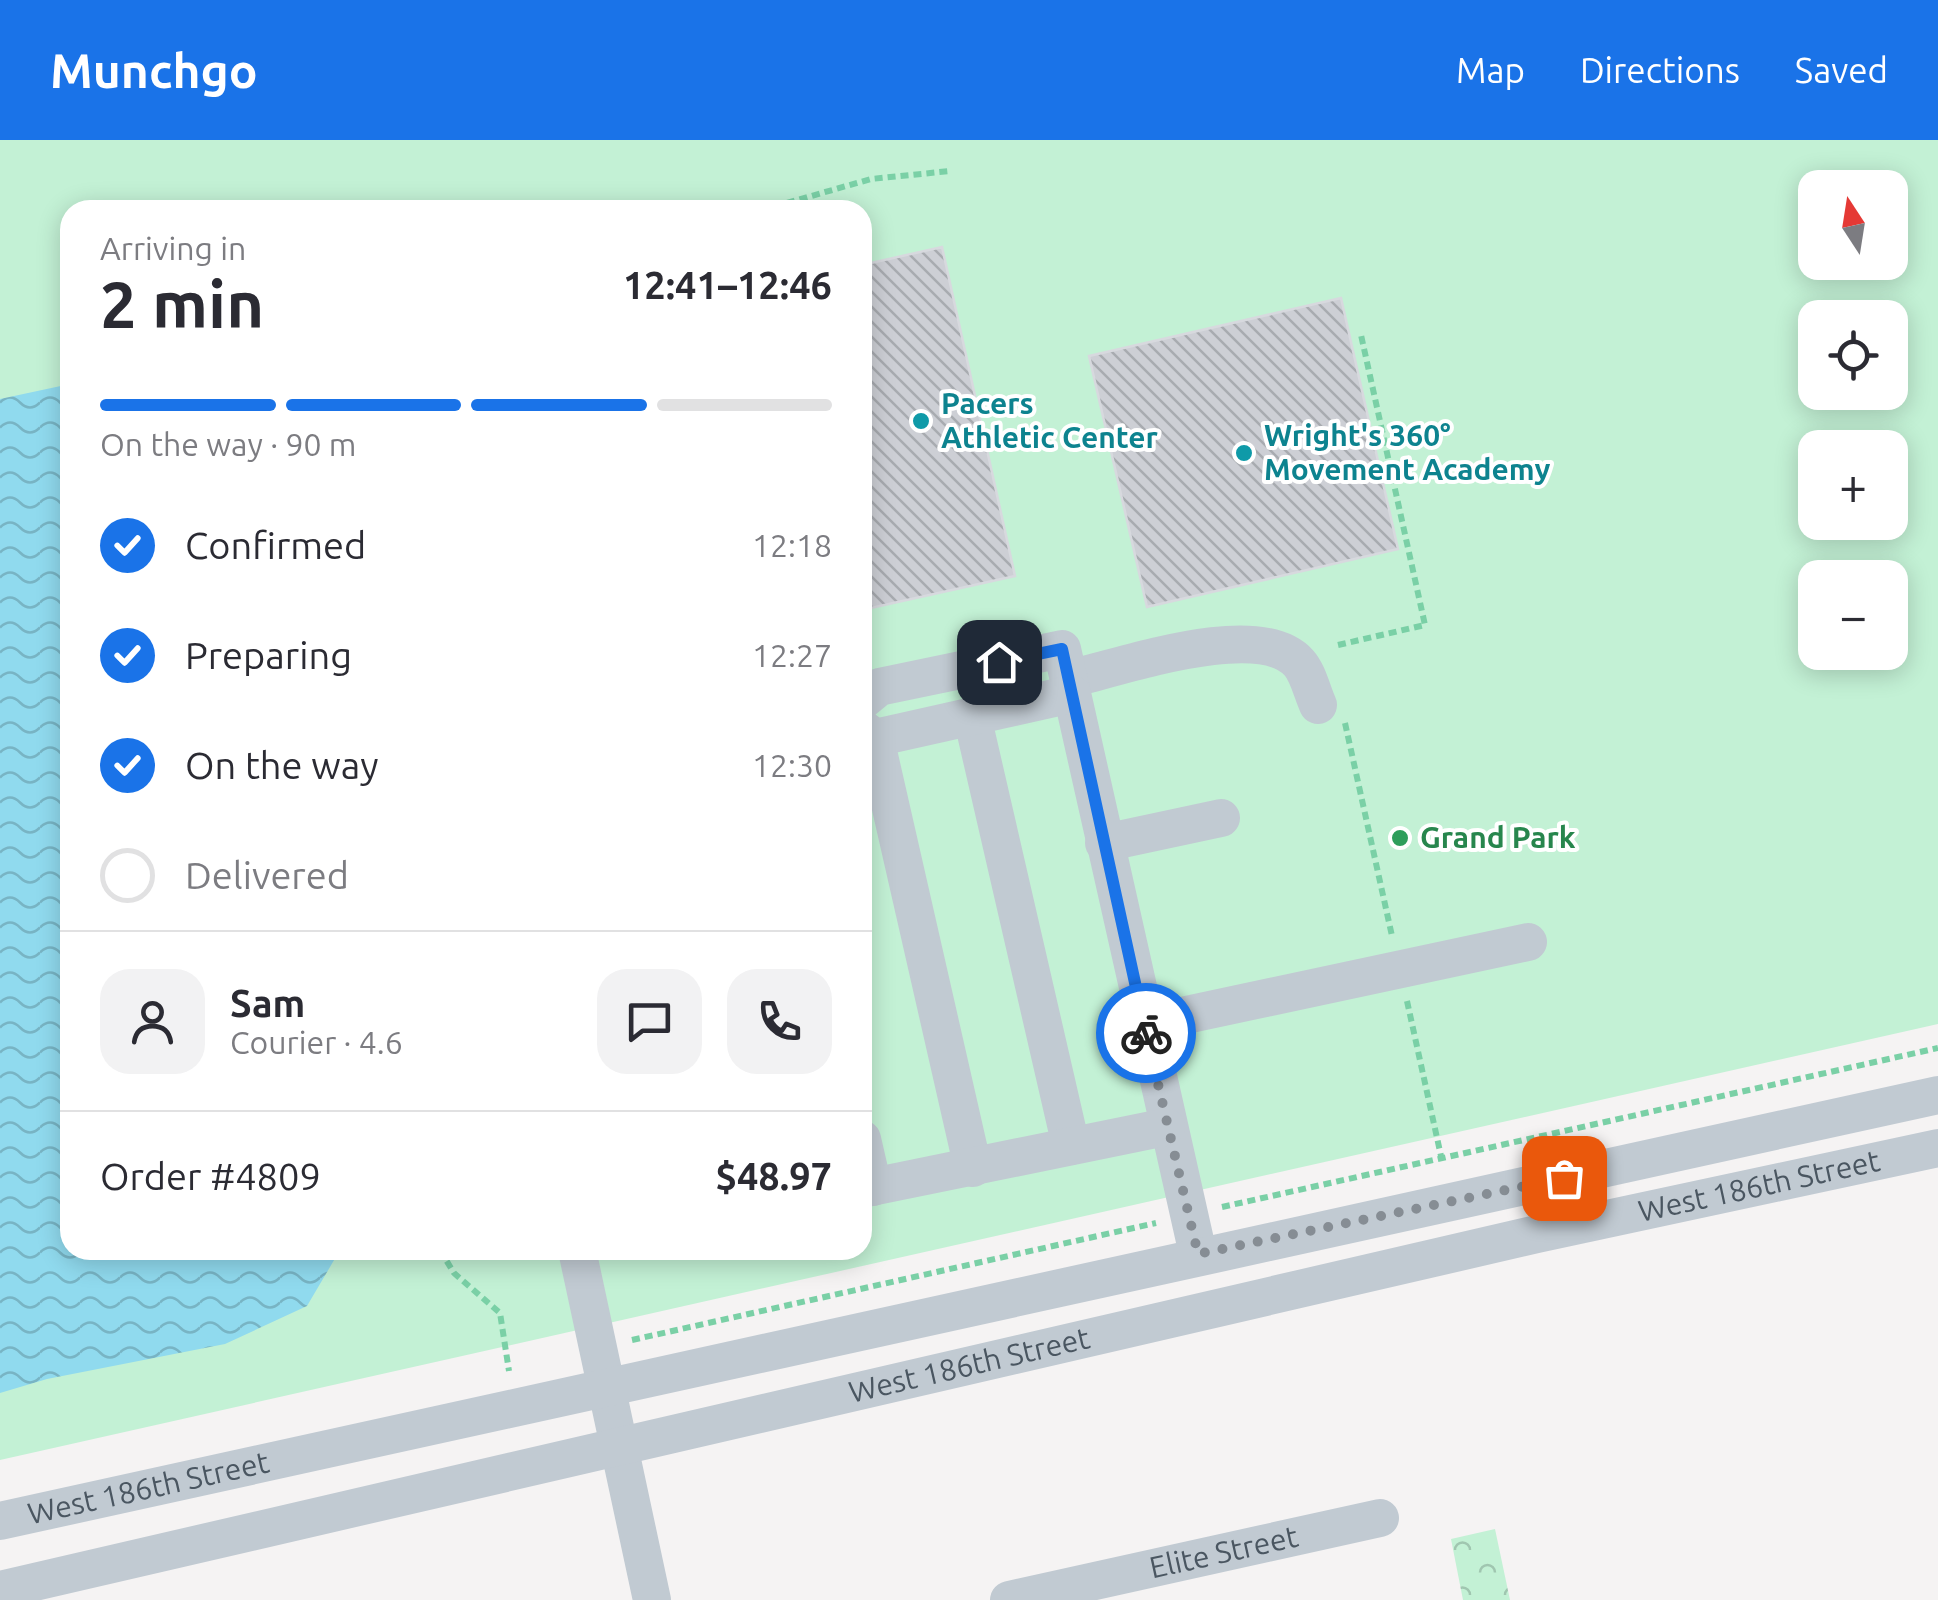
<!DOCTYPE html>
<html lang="en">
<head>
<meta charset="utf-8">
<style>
  body { margin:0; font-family:Ubuntu,sans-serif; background:#f2f2f3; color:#2b2b33; height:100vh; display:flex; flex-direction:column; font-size:38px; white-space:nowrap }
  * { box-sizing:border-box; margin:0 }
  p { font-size:32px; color:#7c7c81 }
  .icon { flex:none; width:55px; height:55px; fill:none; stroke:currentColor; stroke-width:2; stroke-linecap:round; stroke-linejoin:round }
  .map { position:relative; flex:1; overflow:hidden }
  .drawer { position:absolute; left:60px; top:60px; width:812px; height:1060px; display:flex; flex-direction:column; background:#fff; border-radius:30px; box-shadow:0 5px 25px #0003 }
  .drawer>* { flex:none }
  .needle { width:65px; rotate:348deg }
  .tools { position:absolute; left:1798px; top:30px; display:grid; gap:20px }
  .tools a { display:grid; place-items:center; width:110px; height:110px; border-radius:20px; background:#fff; box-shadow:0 5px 25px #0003; font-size:50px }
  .pin { position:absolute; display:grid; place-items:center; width:85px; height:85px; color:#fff; margin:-42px; border-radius:20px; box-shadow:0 5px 15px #0006 }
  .courier { position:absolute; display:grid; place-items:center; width:100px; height:100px; margin:-50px; border:8px solid #1a73e8; border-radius:50%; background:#fff; color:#222; box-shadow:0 2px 12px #0007 }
  .headline em { font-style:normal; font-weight:600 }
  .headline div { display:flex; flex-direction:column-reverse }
  .headline { display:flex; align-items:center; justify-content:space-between; height:170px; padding:0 40px }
  h1 { font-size:65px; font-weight:600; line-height:75px }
  .bar { display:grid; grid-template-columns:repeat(4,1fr); gap:15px 10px; align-content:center; height:120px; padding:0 40px }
  .bar i { height:12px; border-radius:8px; background:#e1e1e2 }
  .bar .on { background:#1a73e8 }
  .bar p { grid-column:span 4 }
  .line { display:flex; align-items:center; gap:25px; padding:0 40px; border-top:2px solid #e1e1e2 }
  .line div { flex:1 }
  .round { display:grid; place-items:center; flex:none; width:105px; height:105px; border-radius:30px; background:#f2f2f3 }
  ol { padding:0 40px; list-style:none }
  li { display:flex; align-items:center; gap:30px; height:110px }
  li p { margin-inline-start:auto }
  li .icon { padding:10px; border-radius:50%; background:#1a73e8; color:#fff; stroke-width:4 }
  li:last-child { color:#7c7c81 }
  li i { width:55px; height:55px; border:5px solid #e1e1e2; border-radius:50% }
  header { display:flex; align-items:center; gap:60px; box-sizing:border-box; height:140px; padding:0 50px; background:#1a73e8; color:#fff }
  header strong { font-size:48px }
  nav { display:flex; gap:55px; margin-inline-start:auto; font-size:35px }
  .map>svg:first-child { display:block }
  .forest { fill:url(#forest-crowns) }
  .garden { fill:#c3f1d5; fill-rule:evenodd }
  .water { fill:url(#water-waves) }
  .building { fill:url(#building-back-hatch); stroke:#d7d9de; stroke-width:2.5 }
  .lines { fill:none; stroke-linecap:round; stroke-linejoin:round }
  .path { stroke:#7ad0a6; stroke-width:6; stroke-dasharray:8 5; stroke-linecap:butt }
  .minor { stroke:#c1cad2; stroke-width:38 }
  .done { stroke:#868d94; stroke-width:10; stroke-dasharray:0 18 }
  .route { stroke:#1a73e8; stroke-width:12 }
  .culture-dot { fill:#0f9aa8; stroke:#fff; stroke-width:4 }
  .leisure-dot { fill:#2e9e5b; stroke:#fff; stroke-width:4 }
  .labels { text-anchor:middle; stroke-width:8; stroke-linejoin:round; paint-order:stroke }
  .culture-label { font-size:30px; font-weight:bold; fill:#0d838f; stroke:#fff; text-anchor:start }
  .leisure-label { font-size:30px; font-weight:bold; fill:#27864d; stroke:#fff; text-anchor:start }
  .street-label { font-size:30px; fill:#4a5661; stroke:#fff }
</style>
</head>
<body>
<header>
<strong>Munchgo</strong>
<nav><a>Map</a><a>Directions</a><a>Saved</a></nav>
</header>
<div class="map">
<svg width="1938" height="1460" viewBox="0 0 1938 1460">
  <defs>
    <pattern id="forest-crowns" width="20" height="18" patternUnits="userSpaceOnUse" patternTransform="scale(2.5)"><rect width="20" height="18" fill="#c3f1d5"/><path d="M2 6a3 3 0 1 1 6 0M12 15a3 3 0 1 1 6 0" fill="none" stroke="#a0c6b0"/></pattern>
    <pattern id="water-waves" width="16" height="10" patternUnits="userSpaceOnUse" patternTransform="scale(2.5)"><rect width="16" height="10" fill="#90daee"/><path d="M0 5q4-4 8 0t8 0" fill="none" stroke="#78b4c4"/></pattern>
    <pattern id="building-back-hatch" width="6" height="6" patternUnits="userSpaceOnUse" patternTransform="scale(2.5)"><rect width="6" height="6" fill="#cdcfd5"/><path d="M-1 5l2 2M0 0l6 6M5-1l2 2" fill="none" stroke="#a8abb0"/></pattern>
  </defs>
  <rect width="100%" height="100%" fill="#f5f3f3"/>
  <!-- forest -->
  <path class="forest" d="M 1495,1389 L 1510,1460 L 1463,1460 L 1451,1399 Z"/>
  <!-- garden -->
  <path class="garden" d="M 0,0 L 1938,0 L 1938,884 L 0,1320 ZM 1815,48 L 1890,48 L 1890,122 L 1815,122 ZM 70,70 L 862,70 L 862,1110 L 70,1110 ZM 1815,178 L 1890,178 L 1890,252 L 1815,252 ZM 1815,308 L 1890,308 L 1890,382 L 1815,382 ZM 1815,438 L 1890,438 L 1890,512 L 1815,512 Z"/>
  <!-- water -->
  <path class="water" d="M 70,244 L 70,1110 L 340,1110 L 307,1166 L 225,1204 L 47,1239 L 0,1253 L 0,259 Z"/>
  <!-- building -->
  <path class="building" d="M 942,107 L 1015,436 L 862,470 L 862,125 Z
    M 1341,158 L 1398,409 L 1147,467 L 1089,216 Z"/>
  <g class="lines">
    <!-- path -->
    <path class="path" d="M 762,70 L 871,39 L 950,31
      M 1338,505 L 1425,485 L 1361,195
      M 1345,583 L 1392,796
      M 1407,861 L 1441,1016
      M 1222,1067 L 1938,908
      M 440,1110 L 454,1133 L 500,1173 L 509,1231
      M 632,1200 L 1156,1083"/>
    <!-- minor -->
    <g class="minor">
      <path d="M 1069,539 C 1122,527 1259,478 1299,523 C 1308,533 1312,552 1318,565"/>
      <path d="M 862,561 L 879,547 L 1062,509 L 1198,1114"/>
      <path d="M 972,576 L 1071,1006"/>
      <path d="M 862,588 L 875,598 L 1072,554"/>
      <path d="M 875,598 L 973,1028"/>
      <path d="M 1104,703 L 1221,678"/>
      <path d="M 1144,884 L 1528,802"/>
      <path d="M 862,999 L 873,1047"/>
      <path d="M 862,1049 L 1166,987"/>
      <path d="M 577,1110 L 652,1460"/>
      <path id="s1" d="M 0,1381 L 1938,955"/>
      <path id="s2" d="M 0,1450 L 1537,1094 L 1938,1008"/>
      <path id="s3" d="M 1009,1460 L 1380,1378"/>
    </g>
  </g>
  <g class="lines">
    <!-- done -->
    <path class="done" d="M 1146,893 L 1198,1114 L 1564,1038"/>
    <!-- route -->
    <path class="route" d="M 999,522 L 1062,509 L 1146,893"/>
  </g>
  <!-- markers -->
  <g class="culture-dot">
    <circle cx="921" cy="281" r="10"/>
    <circle cx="1244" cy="313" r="10"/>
  </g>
  <circle class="leisure-dot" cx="1400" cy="698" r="10"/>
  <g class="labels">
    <!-- culture labels -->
    <g class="culture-label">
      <text x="941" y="274">Pacers<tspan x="941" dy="34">Athletic Center</tspan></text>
      <text x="1264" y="306">Wright's 360°<tspan x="1264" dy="34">Movement Academy</tspan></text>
    </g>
    <!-- leisure labels -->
    <g class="leisure-label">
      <text x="1420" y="708">Grand Park</text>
    </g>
    <!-- street labels -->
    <g class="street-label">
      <text dy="10" stroke="none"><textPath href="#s2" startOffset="1805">West 186th Street</textPath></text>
      <text dy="10" stroke="none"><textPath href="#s2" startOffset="995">West 186th Street</textPath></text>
      <text dy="10" stroke="none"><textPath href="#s1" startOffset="152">West 186th Street</textPath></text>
      <text dy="10" stroke="none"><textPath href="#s3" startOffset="220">Elite Street</textPath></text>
    </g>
  </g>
</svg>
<div class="tools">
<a><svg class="needle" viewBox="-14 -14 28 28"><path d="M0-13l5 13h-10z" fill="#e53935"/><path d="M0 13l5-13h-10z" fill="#7c7c81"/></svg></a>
<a><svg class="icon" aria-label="locate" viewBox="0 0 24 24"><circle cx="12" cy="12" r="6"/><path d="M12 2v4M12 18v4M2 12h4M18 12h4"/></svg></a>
<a>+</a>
<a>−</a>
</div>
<div class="pin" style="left:1564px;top:1038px;background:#ea580c"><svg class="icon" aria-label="bag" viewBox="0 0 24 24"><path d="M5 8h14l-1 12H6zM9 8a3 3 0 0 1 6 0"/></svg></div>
<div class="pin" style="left:999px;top:522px;background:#1f2937"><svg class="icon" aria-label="home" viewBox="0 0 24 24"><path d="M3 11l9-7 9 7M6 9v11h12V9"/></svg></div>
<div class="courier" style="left:1146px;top:893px"><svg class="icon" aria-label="bike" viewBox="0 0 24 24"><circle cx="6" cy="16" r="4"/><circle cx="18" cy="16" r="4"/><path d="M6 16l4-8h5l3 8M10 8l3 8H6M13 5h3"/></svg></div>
<section class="drawer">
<div class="headline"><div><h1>2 min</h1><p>Arriving in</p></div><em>12:41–12:46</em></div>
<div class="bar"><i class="on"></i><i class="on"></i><i class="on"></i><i></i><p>On the way · 90 m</p></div>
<ol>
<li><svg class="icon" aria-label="check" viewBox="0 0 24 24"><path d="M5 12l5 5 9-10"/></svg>Confirmed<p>12:18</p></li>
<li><svg class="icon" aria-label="check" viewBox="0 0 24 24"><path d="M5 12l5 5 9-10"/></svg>Preparing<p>12:27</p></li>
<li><svg class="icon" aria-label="check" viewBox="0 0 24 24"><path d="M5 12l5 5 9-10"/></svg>On the way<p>12:30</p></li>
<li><i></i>Delivered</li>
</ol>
<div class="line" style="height:180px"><a class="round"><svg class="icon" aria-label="person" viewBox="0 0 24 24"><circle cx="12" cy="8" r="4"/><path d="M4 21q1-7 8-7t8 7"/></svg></a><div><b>Sam</b><p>Courier · 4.6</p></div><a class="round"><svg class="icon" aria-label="chat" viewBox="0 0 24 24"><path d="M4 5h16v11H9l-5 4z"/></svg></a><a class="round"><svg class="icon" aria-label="phone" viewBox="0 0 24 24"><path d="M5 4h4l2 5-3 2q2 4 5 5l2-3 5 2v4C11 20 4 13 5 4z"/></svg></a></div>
<div class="line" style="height:130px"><div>Order #4809</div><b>$48.97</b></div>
</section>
</div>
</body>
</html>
